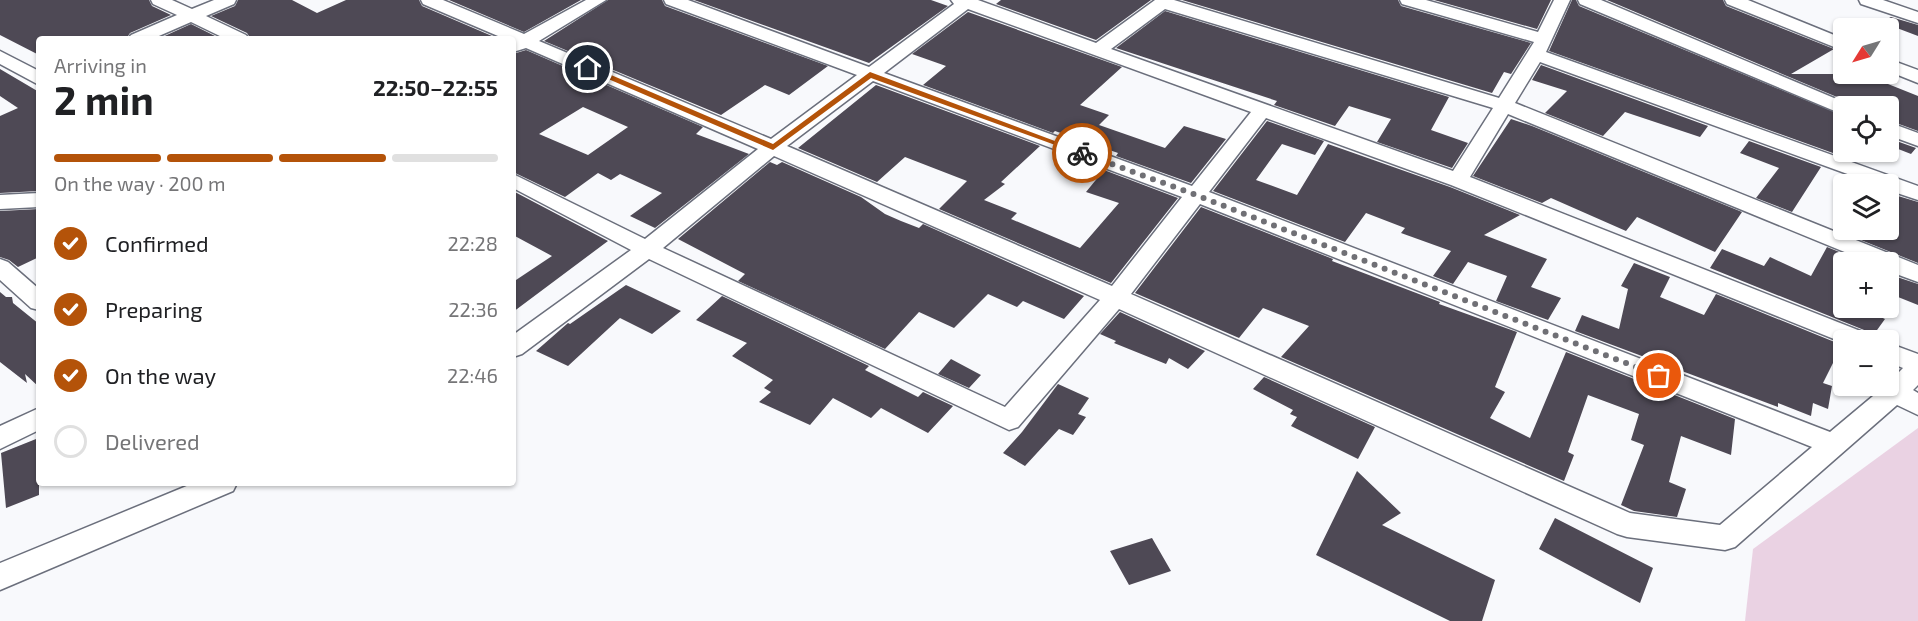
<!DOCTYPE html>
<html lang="en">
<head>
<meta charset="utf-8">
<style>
  body { margin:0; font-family:"Exo 2",sans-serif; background:#f2f2f2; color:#202124; height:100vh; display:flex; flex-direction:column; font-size:22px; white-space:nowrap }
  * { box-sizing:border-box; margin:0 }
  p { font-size:20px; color:#757577 }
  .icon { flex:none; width:33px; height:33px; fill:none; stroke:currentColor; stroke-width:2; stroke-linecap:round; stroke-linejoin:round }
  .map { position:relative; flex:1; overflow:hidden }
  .drawer { position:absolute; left:36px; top:36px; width:480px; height:450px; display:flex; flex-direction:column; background:#fff; border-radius:6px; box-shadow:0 2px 4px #0004 }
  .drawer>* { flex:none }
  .needle { width:39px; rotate:233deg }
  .controls { position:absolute; left:1833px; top:18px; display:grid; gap:12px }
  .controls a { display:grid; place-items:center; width:66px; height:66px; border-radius:6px; background:#fff; box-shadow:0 2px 4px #0004; font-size:30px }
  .pin { position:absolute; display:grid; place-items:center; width:51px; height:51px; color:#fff; margin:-26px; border:3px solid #fff; border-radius:50%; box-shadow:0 2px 6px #0007 }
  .courier { position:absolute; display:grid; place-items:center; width:60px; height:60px; margin:-30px; border:4px solid #b45309; border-radius:50%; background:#fff; color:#222; box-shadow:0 2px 8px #0007 }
  .head em { font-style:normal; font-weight:700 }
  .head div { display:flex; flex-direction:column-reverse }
  .head { display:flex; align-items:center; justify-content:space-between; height:102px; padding:0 18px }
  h1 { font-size:39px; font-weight:700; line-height:45px }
  .bar { display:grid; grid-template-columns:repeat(4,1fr); gap:9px 6px; align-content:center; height:72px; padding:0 18px }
  .bar i { height:8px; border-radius:4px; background:#e0e0e0 }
  .bar .on { background:#b45309 }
  .bar p { grid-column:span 4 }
  ol { padding:0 18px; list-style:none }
  li { display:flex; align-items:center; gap:18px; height:66px }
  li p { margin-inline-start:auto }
  li .icon { padding:6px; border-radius:50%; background:#b45309; color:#fff; stroke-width:4 }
  li:last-child { color:#757577 }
  li i { width:33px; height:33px; border:3px solid #e0e0e0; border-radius:50% }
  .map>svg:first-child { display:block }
  .green { fill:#ead2e3 }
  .building { fill:#4e4955; fill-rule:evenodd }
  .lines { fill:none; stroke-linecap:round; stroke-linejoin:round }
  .street-casing { stroke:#6b6f7c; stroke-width:3 }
  .street { fill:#fff; fill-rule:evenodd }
  .route { fill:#b45309 }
  .done { stroke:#707075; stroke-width:6; stroke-dasharray:0 10.8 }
</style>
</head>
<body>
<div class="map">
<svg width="1918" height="621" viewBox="0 0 1918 621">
  <rect width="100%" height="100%" fill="#f8f9fc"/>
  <!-- green -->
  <path class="green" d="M 1918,428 L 1918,621 L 1745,621 L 1753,549 Z"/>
  <!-- building -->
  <path class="building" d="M 0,0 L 149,0 L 152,6 L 171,15 L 130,33 L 126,39 L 39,39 L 39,55 L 0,35 Z
    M 238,0 L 292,0 L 317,13 L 346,0 L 419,0 L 422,6 L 499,39 L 251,39 L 247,33 L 211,16 L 235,6 Z
    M 449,0 L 581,0 L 524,32 Z
    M 608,0 L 662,0 L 665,6 L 828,66 L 789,95 L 765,85 L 721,115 L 544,41 Z
    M 694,0 L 931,0 L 948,6 L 869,63 Z
    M 1001,0 L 1151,0 L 1096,40 L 996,4 Z
    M 1182,0 L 1398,0 L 1401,6 L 1531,43 L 1511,74 L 1504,72 L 1492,93 Z
    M 1434,0 L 1551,0 L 1537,29 Z
    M 1572,0 L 1576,0 L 1579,6 L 1844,116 L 1844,157 L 1549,51 Z
    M 1607,0 L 1723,0 L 1726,6 L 1834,49 L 1791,74 L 1863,74 L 1918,96 L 1918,131 L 1888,120 L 1888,106 L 1866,106 L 1844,96 L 1844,100 Z
    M 1165,11 L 1449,97 L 1431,130 L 1468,143 L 1452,168 L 1377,142 L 1391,119 L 1349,106 L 1335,126 L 1274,105 L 1277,101 L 1116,48 Z
    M 968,12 L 1122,67 L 1080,105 L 1109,115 L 1099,125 L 1165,148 L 1184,126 L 1226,139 L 1191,183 L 1116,156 L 1118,153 L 1055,131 L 1053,133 L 923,85 L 946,66 L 912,54 Z
    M 1891,17 L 1918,25 L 1918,36 L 1881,22 Z
    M 191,24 L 221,39 L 158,39 Z
    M 526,50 L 703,127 L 696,134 L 749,154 L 655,228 L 630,216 L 662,193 L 620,174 L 611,180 L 598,173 L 565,197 L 513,172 L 513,54 ZM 583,107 L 628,127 L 588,155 L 539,134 Z
    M 1541,65 L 1708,126 L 1700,137 L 1625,112 L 1603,136 L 1545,113 L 1567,91 L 1532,80 Z
    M 0,69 L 39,92 L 39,191 L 0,193 L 0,116 L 18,108 L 0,96 Z
    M 876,85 L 1040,146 L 1001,182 L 1005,184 L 984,200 L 1017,213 L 1011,219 L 1080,248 L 1119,203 L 1086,192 L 1104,170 L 1178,198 L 1111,283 L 939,209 L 967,181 L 905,157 L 877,182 L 798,148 Z
    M 1511,119 L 1532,126 L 1742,212 L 1715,252 L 1637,217 L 1626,231 L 1551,198 L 1542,203 L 1473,176 Z
    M 1267,121 L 1324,141 L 1315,155 L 1282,144 L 1256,180 L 1297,195 L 1328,144 L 1450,187 L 1520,215 L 1484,235 L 1547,259 L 1531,287 L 1561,298 L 1548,320 L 1496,301 L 1507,276 L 1468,262 L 1453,284 L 1433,276 L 1451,251 L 1401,233 L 1405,228 L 1366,213 L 1345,242 L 1213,191 Z
    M 1888,138 L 1916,148 L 1911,154 L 1888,145 Z
    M 1749,141 L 1821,167 L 1792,212 L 1756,198 L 1779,168 L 1740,153 Z
    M 770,162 L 777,165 L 782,162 L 861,197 L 885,214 L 901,221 L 919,228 L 923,224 L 1084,296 L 1064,319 L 1023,301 L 1017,307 L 988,294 L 954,328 L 919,312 L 885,349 L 738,281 L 745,274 L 678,239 Z
    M 513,191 L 608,241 L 513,312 L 513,282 L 552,256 L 513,235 Z
    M 1888,193 L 1918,202 L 1918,263 L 1836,230 L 1844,217 L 1844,230 L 1888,230 Z
    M 1201,207 L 1333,259 L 1332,261 L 1440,302 L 1439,304 L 1517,332 L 1495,387 L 1505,392 L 1490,418 L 1530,438 L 1566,352 L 1735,419 L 1731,455 L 1681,436 L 1669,482 L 1686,489 L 1677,517 L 1634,511 L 1621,505 L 1644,445 L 1631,440 L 1639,414 L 1588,395 L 1568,452 L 1574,455 L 1564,481 L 1281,357 L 1309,326 L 1263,308 L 1239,338 L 1135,293 Z
    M 39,209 L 39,257 L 18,267 L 9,260 L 0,257 L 0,211 Z
    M 1827,247 L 1864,262 L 1844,262 L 1844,308 L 1861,308 L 1885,319 L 1872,337 L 1869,332 L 1710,268 L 1722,249 L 1764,266 L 1770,257 L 1811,276 Z
    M 1634,263 L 1670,277 L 1660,297 L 1704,315 L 1716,294 L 1842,345 L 1823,383 L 1832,386 L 1828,409 L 1813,403 L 1811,416 L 1778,403 L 1778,407 L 1575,331 L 1582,315 L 1619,329 L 1628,289 L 1621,286 Z
    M 1888,274 L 1918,284 L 1918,305 L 1888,293 Z
    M 626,285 L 681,311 L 652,334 L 620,318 L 568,366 L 536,351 L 568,323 L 570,324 Z
    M 0,292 L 6,297 L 12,297 L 13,303 L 39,324 L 39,387 L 25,374 L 27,383 L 0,362 Z
    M 722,296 L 869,366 L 865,370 L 918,397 L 923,392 L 953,406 L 928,433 L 881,408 L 871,418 L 833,398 L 810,425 L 759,402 L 771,392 L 764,388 L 773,380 L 732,356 L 747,343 L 696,320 Z
    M 1120,312 L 1205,351 L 1188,369 L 1169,358 L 1166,364 L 1114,343 L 1116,341 L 1100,334 Z
    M 951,359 L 981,375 L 969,388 L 938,374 Z
    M 1264,377 L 1375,427 L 1358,459 L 1291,426 L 1297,417 L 1290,414 L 1293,410 L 1253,389 Z
    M 1058,384 L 1089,398 L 1078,414 L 1086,417 L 1073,435 L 1059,429 L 1025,466 L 1003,453 L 1022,432 Z
    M 36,439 L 39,456 L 39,495 L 6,508 L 1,453 Z
    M 1357,471 L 1401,513 L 1382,525 L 1495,580 L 1482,621 L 1450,621 L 1316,555 Z
    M 1555,518 L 1653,568 L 1640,603 L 1539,549 Z
    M 1152,538 L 1171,571 L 1129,585 L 1110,551 Z"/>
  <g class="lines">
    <!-- street casing -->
    <g class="street-casing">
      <path id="street" d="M 151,0 L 172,0 L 192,9 L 214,0 L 236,0 L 234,4 L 206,16 L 246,35 L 249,39 L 226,39 L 191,22 L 152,39 L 128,39 L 131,35 L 177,15 L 153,4 Z
        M 421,0 L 443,0 L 524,34 L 586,0 L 606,0 L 539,41 L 771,139 L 857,75 L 666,4 L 664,0 L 688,0 L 869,67 L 954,4 L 951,0 L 978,0 L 1096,43 L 1155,0 L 1174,0 L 1499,98 L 1534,42 L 1402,4 L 1400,0 L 1426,0 L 1538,32 L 1554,0 L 1570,0 L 1546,52 L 1918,186 L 1918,200 L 1888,190 L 1888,184 L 1875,184 L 1540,62 L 1515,103 L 1918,265 L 1918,282 L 1888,271 L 1888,262 L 1869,262 L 1508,114 L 1470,177 L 1868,334 L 1871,340 L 1844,340 L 1844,343 L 1451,185 L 1266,118 L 1209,192 L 1830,432 L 1885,386 L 1888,386 L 1888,383 L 1903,368 L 1888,362 L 1888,343 L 1918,354 L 1918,385 L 1913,390 L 1918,393 L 1918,415 L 1897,405 L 1735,547 L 1725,550 L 1627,537 L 1617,534 L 1119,309 L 1018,427 L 1009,430 L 649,259 L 522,354 L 513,357 L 513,335 L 631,250 L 513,188 L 513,174 L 645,239 L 758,149 L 526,48 L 513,52 L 513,39 L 505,39 L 423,4 ZM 968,9 L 1251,112 L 1192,186 L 884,73 ZM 1165,9 L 1493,108 L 1453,171 L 1111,49 ZM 873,81 L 1182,197 L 1112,286 L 787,146 ZM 774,156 L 1100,300 L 1005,407 L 663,248 ZM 1200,204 L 1812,447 L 1720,525 L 1630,513 L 1131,294 Z
        M 1578,0 L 1601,0 L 1853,106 L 1844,106 L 1844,114 L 1837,112 L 1580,4 Z
        M 1725,0 L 1748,0 L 1844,39 L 1844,51 L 1727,4 Z
        M 1859,0 L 1883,0 L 1918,12 L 1918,23 L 1861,4 Z
        M 0,51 L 39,71 L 39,85 L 0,64 Z
        M 1888,59 L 1918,70 L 1918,83 L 1888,71 Z
        M 1888,122 L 1918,133 L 1918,146 L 1888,135 Z
        M 39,193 L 39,207 L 0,209 L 0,195 Z
        M 0,259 L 8,262 L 39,289 L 39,310 L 31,308 L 0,280 Z
        M 39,408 L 39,430 L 0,449 L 0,426 Z
        M 194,483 L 237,483 L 233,491 L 0,590 L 0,563 Z"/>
    </g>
    <!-- street -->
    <use href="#street" class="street"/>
  </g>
  <!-- route -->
  <path class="route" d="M 585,66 L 590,66 L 773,144 L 870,72 L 1087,153 L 1080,154 L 871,78 L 773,150 L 585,69 Z"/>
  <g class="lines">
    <!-- done -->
    <path class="done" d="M 1082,153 L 1196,195 L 1659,376"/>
  </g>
</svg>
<div class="controls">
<a><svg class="needle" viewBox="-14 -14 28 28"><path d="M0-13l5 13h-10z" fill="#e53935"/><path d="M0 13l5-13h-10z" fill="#757577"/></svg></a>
<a><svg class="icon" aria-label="locate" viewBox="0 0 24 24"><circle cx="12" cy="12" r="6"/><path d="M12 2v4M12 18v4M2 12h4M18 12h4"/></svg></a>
<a><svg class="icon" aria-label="layers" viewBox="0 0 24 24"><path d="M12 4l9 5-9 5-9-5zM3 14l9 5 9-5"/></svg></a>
<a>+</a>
<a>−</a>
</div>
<div class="pin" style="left:1659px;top:376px;background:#ea580c"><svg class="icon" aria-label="bag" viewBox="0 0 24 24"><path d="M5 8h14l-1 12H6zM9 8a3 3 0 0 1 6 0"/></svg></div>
<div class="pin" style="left:588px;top:68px;background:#1f2937"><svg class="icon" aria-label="home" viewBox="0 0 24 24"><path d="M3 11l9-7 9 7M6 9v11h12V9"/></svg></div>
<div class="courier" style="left:1082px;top:153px"><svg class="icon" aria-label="bike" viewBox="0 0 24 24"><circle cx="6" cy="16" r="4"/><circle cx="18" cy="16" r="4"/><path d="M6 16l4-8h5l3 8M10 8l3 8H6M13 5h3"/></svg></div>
<section class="drawer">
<div class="head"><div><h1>2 min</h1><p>Arriving in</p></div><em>22:50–22:55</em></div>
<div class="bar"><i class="on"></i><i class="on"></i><i class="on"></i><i></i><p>On the way · 200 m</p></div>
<ol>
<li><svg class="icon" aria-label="check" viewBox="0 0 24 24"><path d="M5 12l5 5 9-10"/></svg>Confirmed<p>22:28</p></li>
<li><svg class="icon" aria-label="check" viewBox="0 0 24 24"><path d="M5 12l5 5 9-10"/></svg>Preparing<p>22:36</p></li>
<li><svg class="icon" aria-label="check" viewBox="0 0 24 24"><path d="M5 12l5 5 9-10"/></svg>On the way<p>22:46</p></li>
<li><i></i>Delivered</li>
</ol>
</section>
</div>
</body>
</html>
